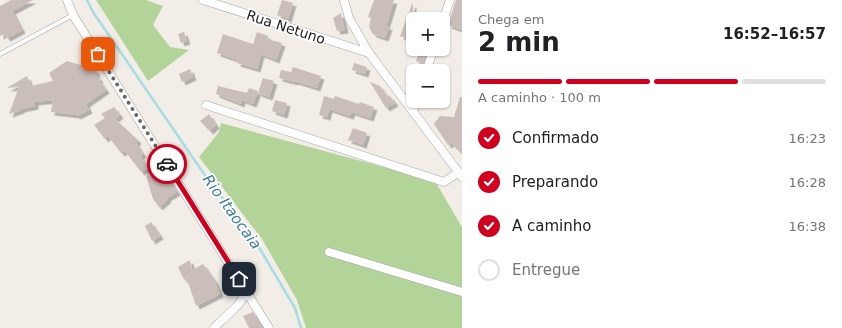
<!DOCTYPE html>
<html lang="pt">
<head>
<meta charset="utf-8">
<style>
  body { margin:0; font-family:"DejaVu Sans",sans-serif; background:#f6f6f6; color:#202124; height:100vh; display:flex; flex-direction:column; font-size:15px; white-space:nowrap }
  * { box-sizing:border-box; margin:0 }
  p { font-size:13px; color:#757577 }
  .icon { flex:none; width:22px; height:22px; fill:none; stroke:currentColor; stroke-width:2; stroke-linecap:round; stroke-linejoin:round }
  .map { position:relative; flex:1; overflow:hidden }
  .sheet { display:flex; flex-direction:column; background:#fff; width:380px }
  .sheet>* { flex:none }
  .controls { position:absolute; left:406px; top:12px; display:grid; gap:8px }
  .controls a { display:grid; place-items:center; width:44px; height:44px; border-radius:6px; background:#fff; box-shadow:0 1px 3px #0004; font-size:20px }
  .pin { position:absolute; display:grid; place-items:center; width:34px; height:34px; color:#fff; margin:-17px; border-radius:8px; box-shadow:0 2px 6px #0006 }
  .courier { position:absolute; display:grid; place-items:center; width:40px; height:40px; margin:-20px; border:3px solid #d2001e; border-radius:50%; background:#fff; color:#222; box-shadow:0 1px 5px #0007 }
  .head em { font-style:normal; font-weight:700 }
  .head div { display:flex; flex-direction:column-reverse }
  .head { display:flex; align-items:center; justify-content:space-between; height:68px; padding:0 16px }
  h1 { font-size:26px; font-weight:700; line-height:30px }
  .bar { display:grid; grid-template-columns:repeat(4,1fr); gap:6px 4px; align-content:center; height:48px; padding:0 16px }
  .bar i { height:5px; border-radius:3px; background:#e0e0e0 }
  .bar .current { background:#d2001e }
  .bar p { grid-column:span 4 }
  ol { padding:0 16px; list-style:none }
  li { display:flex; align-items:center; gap:12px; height:44px }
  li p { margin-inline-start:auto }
  li .icon { padding:4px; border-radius:50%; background:#d2001e; color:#fff; stroke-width:4 }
  li:last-child { color:#757577 }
  li i { width:22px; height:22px; border:2px solid #e0e0e0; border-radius:50% }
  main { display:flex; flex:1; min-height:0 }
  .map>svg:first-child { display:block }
  .forest { fill:#b3d499 }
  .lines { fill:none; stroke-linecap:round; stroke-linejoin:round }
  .stream { stroke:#a5dde2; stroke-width:2.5 }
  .building { fill:#cabeba; filter:url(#shadow) }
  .lane-casing { stroke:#a8a8a8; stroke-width:5 }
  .street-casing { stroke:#a8a8a8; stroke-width:9 }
  .lane { stroke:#fff; stroke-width:4 }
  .street { stroke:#fff; stroke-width:8 }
  .done { stroke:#6a6866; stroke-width:4; stroke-dasharray:0 7.2 }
  .route { stroke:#d2001e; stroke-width:5 }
  .labels { text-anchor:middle; stroke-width:3.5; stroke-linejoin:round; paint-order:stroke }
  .street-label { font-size:14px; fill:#212121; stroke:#fff }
  .water-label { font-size:15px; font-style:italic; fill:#3d7ca0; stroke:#fff }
</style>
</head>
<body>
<main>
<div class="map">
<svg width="462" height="328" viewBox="0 0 462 328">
  <defs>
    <filter id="shadow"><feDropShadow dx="3.5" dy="3.5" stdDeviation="0" flood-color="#0004"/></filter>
  </defs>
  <rect width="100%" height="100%" fill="#f2ede7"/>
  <!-- forest -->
  <path class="forest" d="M 96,0 L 146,0 L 163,6 L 153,25 L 170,47 L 189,50 L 148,81 Z
    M 221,123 L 435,181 L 462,227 L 462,328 L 306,328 L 297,300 L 262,239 L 199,157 L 219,132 Z"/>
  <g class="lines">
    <!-- stream -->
    <path class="stream" d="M 87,0 L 93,12 L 204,174 L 254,239 L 295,308 L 301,328"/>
  </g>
  <!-- building -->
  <path class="building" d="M 11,0 L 33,0 L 12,11 L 22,30 L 7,38 L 4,34 L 0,36 L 0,6 Z
    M 282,0 L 293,3 L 288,19 L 277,15 Z
    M 374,0 L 394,0 L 386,26 L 389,27 L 385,38 L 373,34 L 369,27 L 371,18 L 368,17 Z
    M 456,0 L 462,0 L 462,30 L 448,25 Z
    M 412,4 L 413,4 L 413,41 L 400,36 Z
    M 341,13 L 345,30 L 337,31 L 333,18 Z
    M 184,32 L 187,41 L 181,43 L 178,34 Z
    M 257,32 L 268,36 L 267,39 L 282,43 L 276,60 L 261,54 L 257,69 L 237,63 L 238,60 L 217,53 L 223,34 L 253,44 Z
    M 420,49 L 428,49 L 423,64 L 416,61 Z
    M 67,61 L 94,69 L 97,74 L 96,75 L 100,79 L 99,80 L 106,90 L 86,104 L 89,110 L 77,116 L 77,115 L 51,112 L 53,100 L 35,102 L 35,106 L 21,109 L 21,110 L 9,114 L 19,87 L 7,88 L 27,76 L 31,86 L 53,81 L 49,73 Z
    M 354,63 L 367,67 L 365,74 L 352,70 Z
    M 293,67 L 321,76 L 317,88 L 295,81 L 295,82 L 279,78 L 281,70 L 291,72 Z
    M 190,69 L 193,77 L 182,82 L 179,74 Z
    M 263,78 L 274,81 L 269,97 L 258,93 Z
    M 370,82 L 380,86 L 387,96 L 388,97 L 390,96 L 395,103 L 386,108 Z
    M 218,86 L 247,93 L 249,88 L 258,91 L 253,104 L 242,100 L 241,104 L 216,94 Z
    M 324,96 L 334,99 L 335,96 L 359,104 L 360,102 L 374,107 L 370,118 L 352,112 L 350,116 L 329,109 L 327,117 L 319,115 Z
    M 460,97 L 462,97 L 462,154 L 451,143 L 448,145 L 434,124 L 440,116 L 454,117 Z
    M 275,100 L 287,103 L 284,115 L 272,111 Z
    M 114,107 L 120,115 L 115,119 L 138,140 L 136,143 L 143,154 L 140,156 L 148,168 L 141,172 L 125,151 L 121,153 L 108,136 L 105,139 L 94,125 L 105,118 L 101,114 Z
    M 209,114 L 216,125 L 210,131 L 200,121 Z
    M 353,128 L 367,133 L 363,145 L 348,140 Z
    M 152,172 L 160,183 L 169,180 L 177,192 L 167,198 L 168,199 L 159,207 L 153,199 L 146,176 Z
    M 151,222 L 160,236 L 152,241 L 145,226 Z
    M 190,260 L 192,270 L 203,264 L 215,281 L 220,294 L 196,306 L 189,285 L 182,276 L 178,267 Z
    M 253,312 L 263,328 L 249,328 L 243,316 Z"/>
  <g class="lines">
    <!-- lane casing -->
    <g class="lane-casing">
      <path id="lane" d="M 0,54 L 73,15"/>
    </g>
    <!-- street casing -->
    <g class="street-casing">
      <path id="street" d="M 67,0 L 73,15 L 269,328
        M 203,0 L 369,53
        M 344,0 L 349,18 L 369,53 L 462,177
        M 443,20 L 450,0
        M 426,71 L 434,49
        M 206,105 L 444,182 L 459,172
        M 413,112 L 417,101
        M 329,252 L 462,292
        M 214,328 L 238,305 L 247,292"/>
    </g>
    <!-- lane -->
    <use href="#lane" class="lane"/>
    <!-- street -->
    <use href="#street" class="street"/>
  </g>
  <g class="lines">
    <!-- done -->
    <path class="done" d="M 98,54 L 167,164"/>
    <!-- route -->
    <path class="route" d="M 167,164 L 239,279"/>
  </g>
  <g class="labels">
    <!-- street labels -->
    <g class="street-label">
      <text transform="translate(286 27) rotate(18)" y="5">Rua Netuno</text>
    </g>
    <!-- water labels -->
    <g class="water-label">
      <text transform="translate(232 212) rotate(54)" y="5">Rio Itaocaia</text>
    </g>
  </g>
</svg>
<div class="controls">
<a>+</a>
<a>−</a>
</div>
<div class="pin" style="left:98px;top:54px;background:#ea580c"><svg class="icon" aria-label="bag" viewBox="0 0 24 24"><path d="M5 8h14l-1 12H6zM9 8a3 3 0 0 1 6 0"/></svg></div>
<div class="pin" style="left:239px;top:279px;background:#1f2937"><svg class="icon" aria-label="home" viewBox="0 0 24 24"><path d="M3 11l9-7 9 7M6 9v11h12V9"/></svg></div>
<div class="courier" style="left:167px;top:164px"><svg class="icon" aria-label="car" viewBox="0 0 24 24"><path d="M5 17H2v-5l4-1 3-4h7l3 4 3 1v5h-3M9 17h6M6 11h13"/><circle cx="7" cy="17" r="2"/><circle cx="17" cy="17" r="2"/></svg></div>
</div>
<section class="sheet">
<div class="head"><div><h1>2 min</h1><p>Chega em</p></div><em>16:52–16:57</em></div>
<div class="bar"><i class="current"></i><i class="current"></i><i class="current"></i><i></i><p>A caminho · 100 m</p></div>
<ol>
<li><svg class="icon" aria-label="check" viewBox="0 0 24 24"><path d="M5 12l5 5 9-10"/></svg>Confirmado<p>16:23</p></li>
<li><svg class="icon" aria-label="check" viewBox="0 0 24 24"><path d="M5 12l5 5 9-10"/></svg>Preparando<p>16:28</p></li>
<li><svg class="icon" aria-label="check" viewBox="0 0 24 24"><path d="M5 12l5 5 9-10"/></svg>A caminho<p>16:38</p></li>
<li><i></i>Entregue</li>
</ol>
</section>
</main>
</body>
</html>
